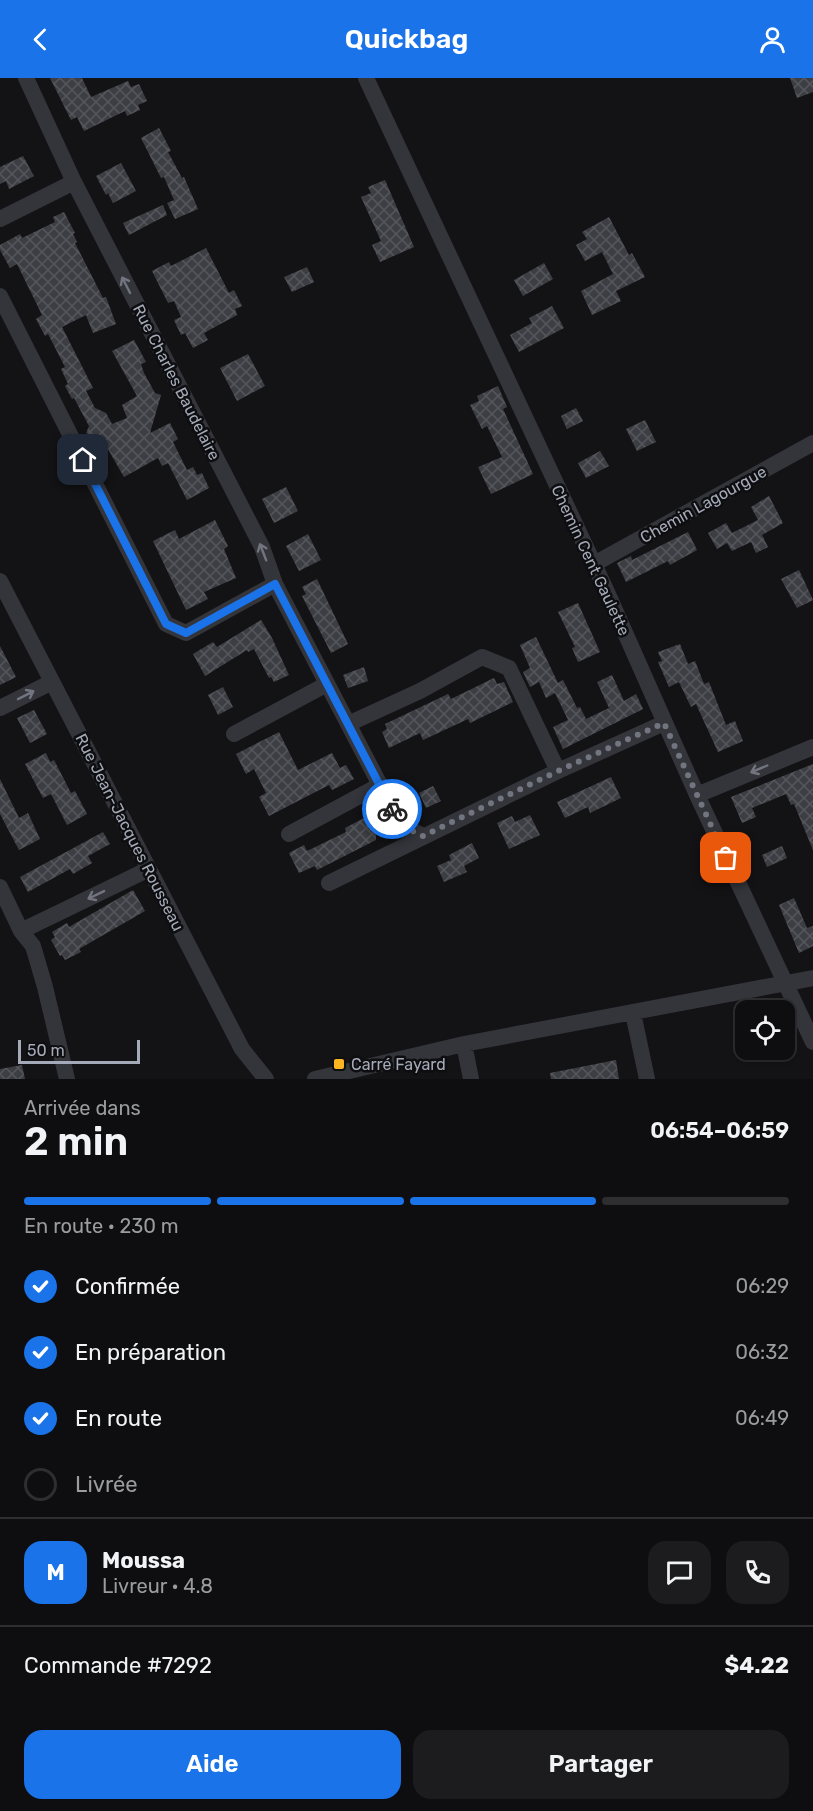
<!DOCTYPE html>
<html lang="fr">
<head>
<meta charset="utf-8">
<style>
  body { margin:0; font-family:Rubik,sans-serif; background:#1c1c1e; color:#f1f3f6; height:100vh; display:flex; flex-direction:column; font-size:22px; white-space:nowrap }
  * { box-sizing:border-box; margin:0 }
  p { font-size:20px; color:#9b9c9f }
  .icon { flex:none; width:33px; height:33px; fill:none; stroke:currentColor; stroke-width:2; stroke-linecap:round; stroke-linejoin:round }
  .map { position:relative; height:1001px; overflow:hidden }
  .drawer { display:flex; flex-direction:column; background:#0e0e10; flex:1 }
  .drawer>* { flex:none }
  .fabs { position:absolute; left:735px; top:922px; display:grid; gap:12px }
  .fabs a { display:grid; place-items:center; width:60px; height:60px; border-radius:12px; background:#0e0e10; box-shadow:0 2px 4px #0004,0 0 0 2px #2e2e30; font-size:30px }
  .scale { position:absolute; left:18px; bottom:15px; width:122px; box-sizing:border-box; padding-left:6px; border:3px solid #a4aab7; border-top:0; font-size:16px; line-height:21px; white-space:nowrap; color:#a4aab7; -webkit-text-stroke:4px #0e0e11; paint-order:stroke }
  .pin { position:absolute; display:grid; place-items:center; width:51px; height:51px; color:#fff; margin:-26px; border-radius:12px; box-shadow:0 3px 9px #0006 }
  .courier { position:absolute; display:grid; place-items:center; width:60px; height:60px; margin:-30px; border:4px solid #1a73e8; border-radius:50%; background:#fff; color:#222; box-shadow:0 2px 8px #0007 }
  .headline em { font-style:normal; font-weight:600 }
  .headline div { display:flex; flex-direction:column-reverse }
  .headline { display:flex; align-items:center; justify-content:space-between; height:102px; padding:0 24px }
  h1 { font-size:39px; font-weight:600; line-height:45px }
  .bar { display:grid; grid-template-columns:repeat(4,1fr); gap:9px 6px; align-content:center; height:72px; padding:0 24px }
  .bar i { height:8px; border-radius:4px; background:#2e2e30 }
  .bar .active { background:#1a73e8 }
  .bar p { grid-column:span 4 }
  .line { display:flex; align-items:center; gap:15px; padding:0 24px; border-top:2px solid #2e2e30 }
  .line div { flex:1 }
  .round { display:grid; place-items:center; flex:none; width:63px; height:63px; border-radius:18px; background:#1c1c1e }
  ol { padding:0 24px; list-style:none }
  li { display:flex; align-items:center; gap:18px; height:66px }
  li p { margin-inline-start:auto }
  li .icon { padding:6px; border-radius:50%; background:#1a73e8; color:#fff; stroke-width:4 }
  li:last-child { color:#9b9c9f }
  li i { width:33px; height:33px; border:3px solid #2e2e30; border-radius:50% }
  .cta { display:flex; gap:12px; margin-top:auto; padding:12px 24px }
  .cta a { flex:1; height:69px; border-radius:18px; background:#1a73e8; color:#fff; font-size:24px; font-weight:600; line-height:69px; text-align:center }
  .cta a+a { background:#1c1c1e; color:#f1f3f6 }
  header { display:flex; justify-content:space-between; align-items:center; height:78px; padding:0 24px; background:#1a73e8; color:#fff; font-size:27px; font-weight:600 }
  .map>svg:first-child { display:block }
  .building { fill:url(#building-cross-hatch) }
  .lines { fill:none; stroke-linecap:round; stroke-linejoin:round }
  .minor { stroke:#34353b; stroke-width:16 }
  .oneway { stroke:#72757f }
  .done { stroke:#71757f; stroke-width:6; stroke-dasharray:0 10.8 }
  .route { stroke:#1a73e8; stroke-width:8 }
  .poi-dot { fill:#ffb522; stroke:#0e0e11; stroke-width:2 }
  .labels { text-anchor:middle; stroke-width:5; stroke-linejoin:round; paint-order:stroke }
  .street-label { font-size:16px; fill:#a4aab7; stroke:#0e0e11 }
  .poi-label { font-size:16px; fill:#a4aab7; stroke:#0e0e11; text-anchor:start }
</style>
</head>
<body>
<header><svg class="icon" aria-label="back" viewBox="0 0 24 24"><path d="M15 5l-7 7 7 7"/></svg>Quickbag<svg class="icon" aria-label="person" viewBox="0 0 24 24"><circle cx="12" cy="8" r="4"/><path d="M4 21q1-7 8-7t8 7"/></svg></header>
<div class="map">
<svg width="813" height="1001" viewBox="0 0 813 1001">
  <defs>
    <pattern id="building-cross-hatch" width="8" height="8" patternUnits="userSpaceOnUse" patternTransform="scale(1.5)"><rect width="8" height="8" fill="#3d3e43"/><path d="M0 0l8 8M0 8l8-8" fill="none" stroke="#56575c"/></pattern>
  </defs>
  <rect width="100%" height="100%" fill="#131316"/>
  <!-- building -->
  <path class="building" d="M 50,0 L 82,0 L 91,19 L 128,3 L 131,9 L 139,6 L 147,23 L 138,27 L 140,32 L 127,38 L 125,33 L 84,53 L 77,39 L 71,42 Z
    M 790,0 L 813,0 L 813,14 L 797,20 Z
    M 159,50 L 171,73 L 168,74 L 182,100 L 184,99 L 198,131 L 175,141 L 167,125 L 174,122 L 164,99 L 161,100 L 141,60 Z
    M 23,78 L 34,98 L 9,111 L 6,103 L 0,106 L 0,89 Z
    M 121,85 L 136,113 L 113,125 L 108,115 L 106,117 L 96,98 Z
    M 385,102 L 414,169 L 380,184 L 372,167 L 381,163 L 361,119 L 371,115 L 368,109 Z
    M 163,127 L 167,137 L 129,157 L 123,145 Z
    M 64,134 L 75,155 L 73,156 L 77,164 L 75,165 L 103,220 L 106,219 L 116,246 L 93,255 L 86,237 L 62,249 L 93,310 L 86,313 L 95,330 L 106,335 L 112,346 L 127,340 L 122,327 L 137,318 L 112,273 L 134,262 L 146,284 L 141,286 L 144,295 L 155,315 L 161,317 L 150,355 L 170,345 L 178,361 L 173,364 L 187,392 L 193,389 L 197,397 L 202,395 L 209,410 L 187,422 L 168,385 L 162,388 L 158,380 L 124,399 L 102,361 L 86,355 L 89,348 L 74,320 L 72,321 L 65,308 L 68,306 L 61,291 L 65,289 L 48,256 L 45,258 L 36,241 L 42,237 L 17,186 L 10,190 L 0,172 L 0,167 L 20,156 L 22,160 L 55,144 L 53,139 Z
    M 609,139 L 629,177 L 632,175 L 645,199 L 616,213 L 621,223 L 592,237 L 581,213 L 613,196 L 602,174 L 585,183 L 576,167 L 587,161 L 582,154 Z
    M 206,170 L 229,215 L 234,212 L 242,228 L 235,231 L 237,237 L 204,255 L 208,262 L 193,270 L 185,255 L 181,257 L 174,242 L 181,239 L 174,223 L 168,225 L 152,193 L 169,184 L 171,188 Z
    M 544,185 L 553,201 L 523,218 L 514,202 Z
    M 307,189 L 314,204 L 292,214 L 284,199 Z
    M 552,228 L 564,250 L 519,274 L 510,257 L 532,245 L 529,240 Z
    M 248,276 L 265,308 L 237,323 L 220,290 Z
    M 498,308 L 507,329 L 503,331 L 533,396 L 491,416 L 478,389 L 502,379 L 487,348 L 482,351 L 470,327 L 479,323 L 477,318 Z
    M 576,330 L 583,343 L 567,351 L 561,338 Z
    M 645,342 L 656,364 L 637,373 L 626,351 Z
    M 600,373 L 609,388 L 586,400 L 578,385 Z
    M 286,409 L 298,433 L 274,445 L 262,421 Z
    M 769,418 L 783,445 L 762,457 L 768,469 L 756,475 L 751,464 L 732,473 L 727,465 L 717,471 L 708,455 L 726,445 L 732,455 L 758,442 L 751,429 Z
    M 215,442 L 228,468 L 224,471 L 236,500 L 204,514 L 208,521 L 186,532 L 153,463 L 175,452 L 179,461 Z
    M 688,454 L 697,472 L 670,487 L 668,483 L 626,504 L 617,485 L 631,478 L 632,482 Z
    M 308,456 L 321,482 L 299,493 L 286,468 Z
    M 799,492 L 813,522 L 797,530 L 781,501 Z
    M 317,501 L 348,566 L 331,575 L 302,518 L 306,516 L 302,509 Z
    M 578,525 L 600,574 L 578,584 L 572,570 L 575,569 L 558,534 Z
    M 261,542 L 272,560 L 289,597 L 274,604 L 271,599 L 269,600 L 254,571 L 248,574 L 247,572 L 205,598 L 193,576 L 213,564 L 217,569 Z
    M 536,559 L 558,605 L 563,602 L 577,630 L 580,629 L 586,641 L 609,630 L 597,604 L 612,597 L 624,623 L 636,616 L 643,631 L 563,671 L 553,649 L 568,642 L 555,615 L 546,620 L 539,604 L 530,609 L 523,594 L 530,590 L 520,567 Z
    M 680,566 L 688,586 L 695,583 L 704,606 L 709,604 L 726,647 L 735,643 L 743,663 L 718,674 L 696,626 L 691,629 L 679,604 L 669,609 L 658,584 L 662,583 L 658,574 Z
    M 0,568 L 16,599 L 0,607 Z
    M 364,589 L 368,603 L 348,610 L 343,597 Z
    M 494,600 L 497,606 L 504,604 L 513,624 L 470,645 L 468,641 L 423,662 L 420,655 L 389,670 L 382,654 L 387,651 L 385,646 L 448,616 L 451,621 Z
    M 223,609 L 233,629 L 218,637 L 208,617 Z
    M 34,632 L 47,656 L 30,665 L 17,640 Z
    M 279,654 L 298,692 L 332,675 L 340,690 L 346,687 L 354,701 L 332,712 L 329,707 L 269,738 L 259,719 L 266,715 L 254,691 L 246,696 L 236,676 Z
    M 46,675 L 50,684 L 54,682 L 71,715 L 75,713 L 87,736 L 67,747 L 51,716 L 43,720 L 25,686 Z
    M 813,686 L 813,772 L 794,726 L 791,727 L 786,716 L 752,730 L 756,739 L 742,745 L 731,719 Z
    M 611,699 L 621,720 L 590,735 L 588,729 L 565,740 L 557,724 Z
    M 0,701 L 19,740 L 28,735 L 40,761 L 19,772 L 0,736 Z
    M 433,708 L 441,723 L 426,730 L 419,715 Z
    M 530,737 L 540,757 L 509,771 L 497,745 L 512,738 L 515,744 Z
    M 366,739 L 376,756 L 376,762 L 317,792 L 315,788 L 299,795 L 289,775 L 304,767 L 307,773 L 346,754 L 345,750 Z
    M 103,754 L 110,766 L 88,778 L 92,785 L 73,796 L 70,791 L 28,814 L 20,799 Z
    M 472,765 L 479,780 L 464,788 L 467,794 L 444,804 L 437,788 L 451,782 L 449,777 Z
    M 782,768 L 787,780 L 767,789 L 762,777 Z
    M 133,812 L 145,833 L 79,871 L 81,874 L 65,882 L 62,877 L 60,878 L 51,862 L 55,859 L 52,854 L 67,845 L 69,849 Z
    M 794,820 L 807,850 L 813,848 L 813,868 L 799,875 L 779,827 Z
    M 616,982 L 619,1001 L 551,1001 L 550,995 Z
    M 22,987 L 25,1001 L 0,1001 L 0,991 Z"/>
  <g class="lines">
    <!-- minor -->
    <path class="minor" d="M 26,0 L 74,104 L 262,469 L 275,506 L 401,747 L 423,758
      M 366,0 L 607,514 L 697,717 L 813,964
      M 0,141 L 74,104
      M 0,218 L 166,546 L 186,555 L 275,506
      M 594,486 L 813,365
      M 0,503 L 242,971 L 266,1001
      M 0,630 L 52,604
      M 348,646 L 420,613 L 482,579 L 509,590 L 558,693
      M 234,656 L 327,606
      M 697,717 L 813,669
      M 289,756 L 380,707
      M 329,805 L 558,693 L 664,645
      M 0,809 L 21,853 L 149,791
      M 21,853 L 33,868 L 45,909 L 67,1001
      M 633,935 L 647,1001
      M 464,966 L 471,1001
      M 315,1001 L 464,966 L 813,900"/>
  </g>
  <!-- one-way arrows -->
  <defs><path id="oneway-shaft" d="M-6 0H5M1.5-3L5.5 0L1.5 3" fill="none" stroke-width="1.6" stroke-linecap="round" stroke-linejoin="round" transform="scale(1.5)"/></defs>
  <g class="oneway">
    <use href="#oneway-shaft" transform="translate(126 207) rotate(-117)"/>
    <use href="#oneway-shaft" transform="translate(263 474) rotate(-111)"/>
    <use href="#oneway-shaft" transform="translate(26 617) rotate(-27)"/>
    <use href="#oneway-shaft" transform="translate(759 691) rotate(157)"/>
    <use href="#oneway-shaft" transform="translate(96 817) rotate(154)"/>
  </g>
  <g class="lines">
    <!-- done -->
    <path class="done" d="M 392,731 L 400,747 L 423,758 L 558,693 L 664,645 L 726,780"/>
    <!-- route -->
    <path class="route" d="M 83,382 L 166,546 L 186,555 L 275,506 L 392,731"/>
  </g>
  <!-- markers -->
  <rect class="poi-dot" x="333" y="980" width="12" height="12" rx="3"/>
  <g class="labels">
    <!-- street labels -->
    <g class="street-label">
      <text transform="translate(177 304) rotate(63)" y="6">Rue Charles Baudelaire</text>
      <text transform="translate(703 426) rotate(-29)" y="6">Chemin Lagourgue</text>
      <text transform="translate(591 482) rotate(65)" y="6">Chemin Cent Gaulette</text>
      <text transform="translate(130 754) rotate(63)" y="6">Rue Jean-Jacques Rousseau</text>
    </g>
    <!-- poi labels -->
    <g class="poi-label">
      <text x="351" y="992">Carré Fayard</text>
    </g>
  </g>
</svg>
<div class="fabs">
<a><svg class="icon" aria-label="locate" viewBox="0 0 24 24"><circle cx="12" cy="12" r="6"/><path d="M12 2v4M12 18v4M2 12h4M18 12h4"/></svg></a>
</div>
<div class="scale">50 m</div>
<div class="pin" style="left:726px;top:780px;background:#ea580c"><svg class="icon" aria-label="bag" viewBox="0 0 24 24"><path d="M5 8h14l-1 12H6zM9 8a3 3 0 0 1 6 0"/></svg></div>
<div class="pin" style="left:83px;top:382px;background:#1f2937"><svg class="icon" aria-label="home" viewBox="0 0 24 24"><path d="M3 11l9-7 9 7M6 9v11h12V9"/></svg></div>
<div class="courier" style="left:392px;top:731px"><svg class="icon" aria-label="bike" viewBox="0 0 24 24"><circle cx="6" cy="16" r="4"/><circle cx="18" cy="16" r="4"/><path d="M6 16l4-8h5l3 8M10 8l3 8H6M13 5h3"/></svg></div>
</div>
<section class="drawer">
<div class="headline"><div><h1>2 min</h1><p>Arrivée dans</p></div><em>06:54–06:59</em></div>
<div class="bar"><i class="active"></i><i class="active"></i><i class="active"></i><i></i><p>En route · 230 m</p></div>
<ol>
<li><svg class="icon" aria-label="check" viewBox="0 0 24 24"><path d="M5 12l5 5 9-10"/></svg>Confirmée<p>06:29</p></li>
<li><svg class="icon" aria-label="check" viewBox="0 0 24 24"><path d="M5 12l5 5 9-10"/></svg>En préparation<p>06:32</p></li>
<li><svg class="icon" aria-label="check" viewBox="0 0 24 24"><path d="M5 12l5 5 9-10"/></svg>En route<p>06:49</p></li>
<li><i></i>Livrée</li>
</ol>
<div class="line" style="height:108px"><b class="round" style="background:#1a73e8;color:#fff">M</b><div><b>Moussa</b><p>Livreur · 4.8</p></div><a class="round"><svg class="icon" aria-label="chat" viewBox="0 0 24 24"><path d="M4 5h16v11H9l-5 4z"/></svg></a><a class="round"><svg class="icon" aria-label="phone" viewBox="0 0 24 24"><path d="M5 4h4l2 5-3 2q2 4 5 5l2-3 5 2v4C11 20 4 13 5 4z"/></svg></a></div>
<div class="line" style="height:78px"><div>Commande #7292</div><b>$4.22</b></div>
<div class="cta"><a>Aide</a><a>Partager</a></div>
</section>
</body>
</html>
